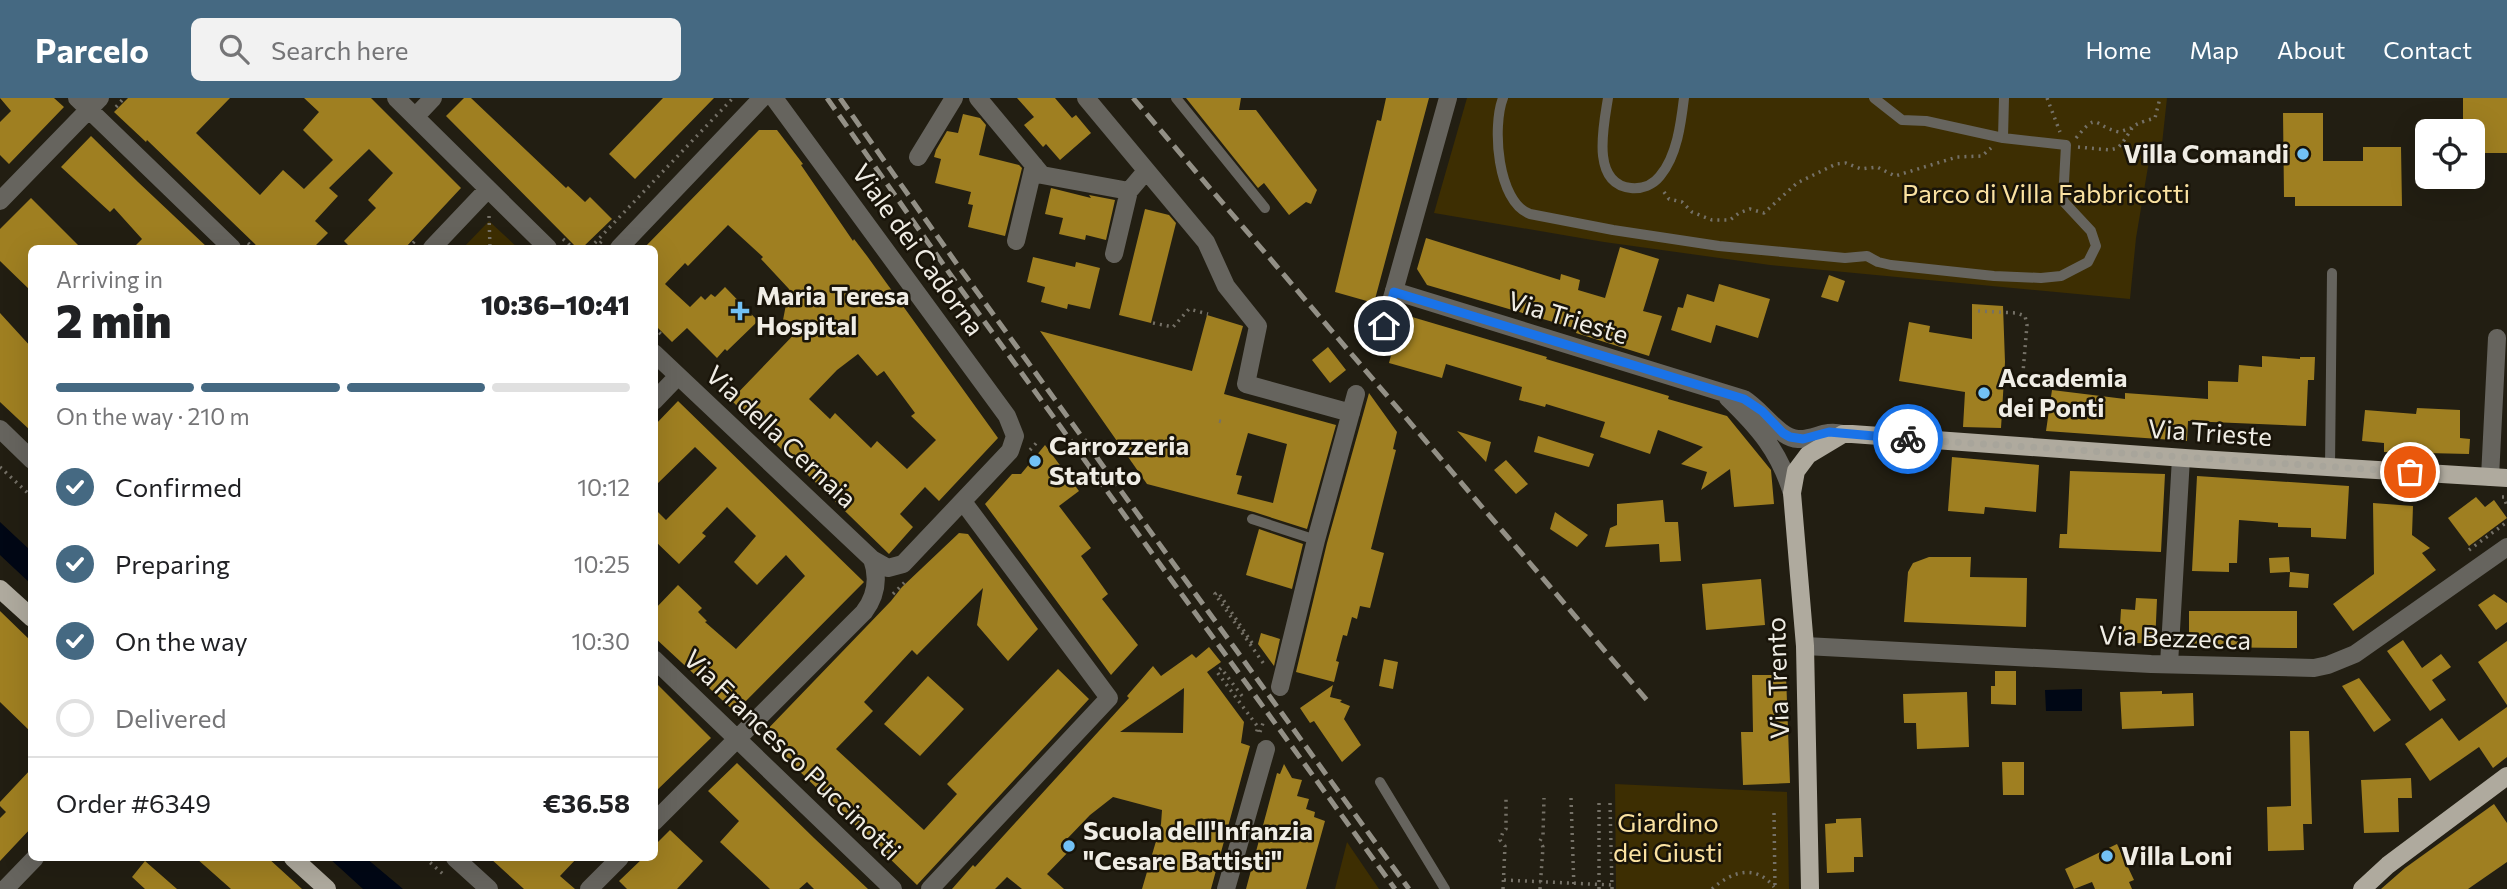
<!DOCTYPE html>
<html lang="en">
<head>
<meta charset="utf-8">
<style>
  body { margin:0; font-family:Commissioner,sans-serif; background:#f2f2f2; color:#202124; height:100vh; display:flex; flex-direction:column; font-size:26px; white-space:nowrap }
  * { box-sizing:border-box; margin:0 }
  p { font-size:23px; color:#757577 }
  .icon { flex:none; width:38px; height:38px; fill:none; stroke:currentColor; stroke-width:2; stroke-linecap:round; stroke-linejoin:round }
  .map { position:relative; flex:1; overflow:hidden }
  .panel { position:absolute; left:28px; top:147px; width:630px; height:616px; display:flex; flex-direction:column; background:#fff; border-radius:10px; box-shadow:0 7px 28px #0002 }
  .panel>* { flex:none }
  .buttons { position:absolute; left:2415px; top:21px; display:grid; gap:14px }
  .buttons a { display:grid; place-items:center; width:70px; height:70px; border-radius:10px; background:#fff; box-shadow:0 7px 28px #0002; font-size:35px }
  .pin { position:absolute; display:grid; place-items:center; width:60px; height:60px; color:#fff; margin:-30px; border:4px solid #fff; border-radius:50%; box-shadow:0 2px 7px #0007 }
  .courier { position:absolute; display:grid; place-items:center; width:70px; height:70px; margin:-35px; border:5px solid #1a73e8; border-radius:50%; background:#fff; color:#222; box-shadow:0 2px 9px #0007 }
  .summary em { font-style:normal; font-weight:800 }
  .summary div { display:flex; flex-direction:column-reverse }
  .summary { display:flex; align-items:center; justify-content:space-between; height:119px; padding:0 28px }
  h1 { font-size:46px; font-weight:800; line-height:52px }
  .bar { display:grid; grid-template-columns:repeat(4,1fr); gap:10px 7px; align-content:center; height:84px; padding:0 28px }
  .bar i { height:9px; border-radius:5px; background:#e0e0e0 }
  .bar .current { background:#456982 }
  .bar p { grid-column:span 4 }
  .line { display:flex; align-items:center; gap:18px; padding:0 28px; border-top:2px solid #e0e0e0 }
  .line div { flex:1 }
  ol { padding:0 28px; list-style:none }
  li { display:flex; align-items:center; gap:21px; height:77px }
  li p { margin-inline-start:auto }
  li .icon { padding:7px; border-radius:50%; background:#456982; color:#fff; stroke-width:4 }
  li:last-child { color:#757577 }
  li i { width:38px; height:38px; border:4px solid #e0e0e0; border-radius:50% }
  header { display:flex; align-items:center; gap:42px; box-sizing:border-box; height:98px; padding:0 35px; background:#456982; color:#fff }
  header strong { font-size:33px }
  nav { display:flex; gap:38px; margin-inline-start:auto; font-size:24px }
  .search { width:490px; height:63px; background:#f2f2f2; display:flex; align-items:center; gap:18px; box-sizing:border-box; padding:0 24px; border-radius:10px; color:#757577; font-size:26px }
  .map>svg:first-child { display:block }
  .green { fill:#3d2e02 }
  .water { fill:#000715 }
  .building { fill:#9f7f21; fill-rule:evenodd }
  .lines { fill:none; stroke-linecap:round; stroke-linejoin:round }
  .path { stroke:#757167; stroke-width:3.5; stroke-dasharray:2 5; stroke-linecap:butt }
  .service { stroke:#66645e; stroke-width:10 }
  .minor { stroke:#66645e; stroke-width:18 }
  .tertiary { stroke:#66645e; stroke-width:18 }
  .primary { stroke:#afaa9e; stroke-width:18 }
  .rail { stroke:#939086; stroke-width:5; stroke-dasharray:14 7; stroke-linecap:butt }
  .done { stroke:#a8a59b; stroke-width:7; stroke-dasharray:0 12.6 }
  .route { stroke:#1a73e8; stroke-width:9 }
  .poi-dot { fill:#72c1f5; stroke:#191409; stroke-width:2.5 }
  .labels { text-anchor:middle; stroke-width:5; stroke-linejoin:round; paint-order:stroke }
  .poi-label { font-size:26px; font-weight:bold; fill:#f0ede5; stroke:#191409; text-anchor:start }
  .park-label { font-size:26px; fill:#fbe2a1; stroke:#191409 }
  .street-label { font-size:26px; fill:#f0ede5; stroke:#191409 }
</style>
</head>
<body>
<header>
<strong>Parcelo</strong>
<div class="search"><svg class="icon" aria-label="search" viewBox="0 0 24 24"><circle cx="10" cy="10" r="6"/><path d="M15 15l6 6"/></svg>Search here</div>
<nav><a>Home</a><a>Map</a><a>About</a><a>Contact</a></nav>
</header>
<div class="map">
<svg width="2507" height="791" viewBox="0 0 2507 791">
  <rect width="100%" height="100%" fill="#221e12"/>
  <!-- green -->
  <path class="green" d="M 1467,0 L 2167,0 L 2162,46 L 2152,45 L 2136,140 L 2130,201 L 1770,167 L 1604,144 L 1434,115 Z
    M 489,123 L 518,150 L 463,150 Z
    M 1615,686 L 1787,694 L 1789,791 L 1616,791 Z
    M 1347,744 L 1379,791 L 1335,791 Z"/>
  <!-- water -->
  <path class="water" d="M 0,424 L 31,453 L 31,486 L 0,457 Z
    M 2082,591 L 2082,613 L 2046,613 L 2045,592 Z
    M 329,760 L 366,760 L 403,791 L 363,791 Z"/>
  <!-- building -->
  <path class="building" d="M 0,0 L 54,0 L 64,9 L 9,66 L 0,57 L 0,24 L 11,13 Z
    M 128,0 L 230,0 L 196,35 L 260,97 L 283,72 L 304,91 L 333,62 L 303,32 L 319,14 L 304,0 L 371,0 L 461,90 L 405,150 L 351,150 L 344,143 L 376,110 L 368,102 L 393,75 L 369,51 L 329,90 L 338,98 L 315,123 L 328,135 L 313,150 L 259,150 L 147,42 L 146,44 L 114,14 Z
    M 464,0 L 471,0 L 566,90 L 568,88 L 585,104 L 590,99 L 612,121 L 582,150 L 577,150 L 446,18 Z
    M 663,0 L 714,0 L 635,81 L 609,56 Z
    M 1017,0 L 1055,0 L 1072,20 L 1076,17 L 1091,35 L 1060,62 L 1046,46 L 1043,49 L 1024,27 L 1034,19 Z
    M 1186,0 L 1241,0 L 1239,12 L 1256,12 L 1317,92 L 1311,106 L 1306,104 L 1289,117 L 1264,85 L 1258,90 Z
    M 1386,0 L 1429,0 L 1374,205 L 1335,194 L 1377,22 L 1381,23 Z
    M 2463,0 L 2507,0 L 2507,55 L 2473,55 L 2473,33 L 2463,33 Z
    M 2283,15 L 2323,15 L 2323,63 L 2363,63 L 2363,49 L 2401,49 L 2402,108 L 2295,108 L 2295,99 L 2284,99 Z
    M 963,16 L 980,20 L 986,27 L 979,57 L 1019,67 L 1022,70 L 1005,138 L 968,129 L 973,107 L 968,106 L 971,94 L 935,85 L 941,61 L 934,59 L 936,52 L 947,33 L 958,35 Z
    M 759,32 L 777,32 L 803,66 L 801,67 L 853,143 L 854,141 L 867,158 L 998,340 L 939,403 L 925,389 L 900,416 L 913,429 L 889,456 L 731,302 L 804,226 L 783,222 L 789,191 L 761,161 L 763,159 L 728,127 L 688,168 L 685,165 L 665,186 L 690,209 L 701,198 L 705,202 L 711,196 L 715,199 L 725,189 L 758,223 L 727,253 L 725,251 L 717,260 L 687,230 L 672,244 L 654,226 L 654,150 L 644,150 ZM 858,256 L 877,278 L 884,273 L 915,315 L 911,318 L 936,342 L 907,371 L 877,343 L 871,350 L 835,315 L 830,321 L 809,301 L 837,272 Z
    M 91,38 L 138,84 L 208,150 L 133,150 L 142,141 L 114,110 L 110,114 L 61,69 Z
    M 1051,90 L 1091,100 L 1089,97 L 1115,102 L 1106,142 L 1086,137 L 1085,142 L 1059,136 L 1063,120 L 1045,116 Z
    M 31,100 L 81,150 L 32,150 L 32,194 L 0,163 L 0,131 Z
    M 1145,111 L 1169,117 L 1176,125 L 1151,225 L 1119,217 Z
    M 1426,140 L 1560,182 L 1561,176 L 1580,182 L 1578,192 L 1605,200 L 1620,149 L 1659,161 L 1643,213 L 1662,218 L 1649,258 L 1576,235 L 1577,231 L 1427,187 L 1417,171 Z
    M 1033,159 L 1075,169 L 1076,164 L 1100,170 L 1090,211 L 1068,206 L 1067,211 L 1041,204 L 1045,189 L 1027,184 Z
    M 1829,177 L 1845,183 L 1838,204 L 1821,199 Z
    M 1719,186 L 1770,201 L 1758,240 L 1716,227 L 1711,245 L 1671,232 L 1678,209 L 1683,210 L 1687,196 L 1714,204 Z
    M 1972,206 L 2003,208 L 2005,264 L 2001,330 L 1963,329 L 1965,294 L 1899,283 L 1909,224 L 1930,228 L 1929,234 L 1972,241 Z
    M 0,215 L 32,250 L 32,334 L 0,304 Z
    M 1402,216 L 1547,259 L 1546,261 L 1669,298 L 1668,301 L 1727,318 L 1771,372 L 1774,406 L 1734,409 L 1730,371 L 1701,392 L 1707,374 L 1681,366 L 1703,349 L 1658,332 L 1650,356 L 1600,339 L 1605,324 L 1546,306 L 1545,309 L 1519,302 L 1522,289 L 1446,266 L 1442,280 L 1389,265 Z
    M 1207,217 L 1243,228 L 1224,296 L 1336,327 L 1307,431 L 1254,414 L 1147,386 L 1040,233 L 1192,273 ZM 1248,335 L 1287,346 L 1273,405 L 1237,396 L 1242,378 L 1236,377 Z
    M 1328,249 L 1346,272 L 1330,285 L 1312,262 Z
    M 2262,258 L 2300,261 L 2300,259 L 2315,259 L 2314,282 L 2308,282 L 2306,328 L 2188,323 L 2187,343 L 2046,333 L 2052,292 L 2125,301 L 2125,295 L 2208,301 L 2208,283 L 2238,284 L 2239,267 L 2262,269 Z
    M 1369,295 L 1397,334 L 1393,351 L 1396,352 L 1371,451 L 1384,455 L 1370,510 L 1360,508 L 1357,521 L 1352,519 L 1347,538 L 1343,537 L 1336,563 L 1339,564 L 1334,584 L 1296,574 L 1327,445 Z
    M 678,303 L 864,484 L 735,614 L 654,539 L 654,512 L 678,487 L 702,510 L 698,514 L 707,523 L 705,524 L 736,551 L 805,478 L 786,457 L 757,487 L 734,464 L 756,438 L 727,409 L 702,435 L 706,438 L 679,466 L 654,442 L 654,410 L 666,422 L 717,370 L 695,349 L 654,389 L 654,328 Z
    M 2417,310 L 2460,312 L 2460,340 L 2470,341 L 2469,356 L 2384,354 L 2384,345 L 2362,343 L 2365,312 L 2416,316 Z
    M 1457,333 L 1491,344 L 1486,364 Z
    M 1538,338 L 1594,356 L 1589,369 L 1534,354 Z
    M 1045,347 L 1079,393 L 1059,408 L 1091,450 L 1081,458 L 1108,496 L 1102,501 L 1138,547 L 1111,577 L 985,406 L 1012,376 L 1021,376 Z
    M 1952,359 L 2039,367 L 2036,414 L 1985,409 L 1984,416 L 1948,413 Z
    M 1506,362 L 1528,386 L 1516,396 L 1494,372 Z
    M 2070,373 L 2165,376 L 2161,454 L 2059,450 L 2060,436 L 2067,436 Z
    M 2197,378 L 2349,388 L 2346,441 L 2311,439 L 2311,430 L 2278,429 L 2278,425 L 2239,422 L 2237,465 L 2229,465 L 2229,474 L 2192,473 Z
    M 2476,399 L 2485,409 L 2494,402 L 2507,420 L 2469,448 L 2448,420 Z
    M 1663,402 L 1665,424 L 1678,424 L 1681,463 L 1660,464 L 1659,446 L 1605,449 L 1610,430 L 1617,427 L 1617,406 Z
    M 2373,405 L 2413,408 L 2412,437 L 2430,450 L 2422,455 L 2436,472 L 2353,533 L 2333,506 L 2374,476 Z
    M 1555,414 L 1588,437 L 1577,449 L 1550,431 Z
    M 1259,431 L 1303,446 L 1292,491 L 1246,477 Z
    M 959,435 L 968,436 L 1038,531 L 1008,563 L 977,527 L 983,490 L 917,557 L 912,552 L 864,604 L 873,613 L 836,651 L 924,732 L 957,696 L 947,686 L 1058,571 L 1089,601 L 917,787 L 762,637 L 891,503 L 902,489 Z
    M 1971,459 L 1970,479 L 2027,480 L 2026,529 L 1904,524 L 1908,474 L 1913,465 L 1929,459 Z
    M 2289,459 L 2290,474 L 2270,475 L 2269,460 Z
    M 2290,474 L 2309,476 L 2308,490 L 2289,489 Z
    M 1761,481 L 1765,527 L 1706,532 L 1702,486 Z
    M 2494,496 L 2507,505 L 2507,524 L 2496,532 L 2478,507 Z
    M 2136,500 L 2157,501 L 2155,546 L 2119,544 L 2121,511 L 2135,512 Z
    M 0,513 L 32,544 L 32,635 L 0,604 Z
    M 2189,513 L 2297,513 L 2297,550 L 2189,549 Z
    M 1261,535 L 1280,541 L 1274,568 L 1258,546 Z
    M 2403,542 L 2422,570 L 2441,556 L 2451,569 L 2432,582 L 2446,602 L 2430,613 L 2387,553 Z
    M 2507,543 L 2507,607 L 2478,564 Z
    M 1209,549 L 1221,564 L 1207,574 L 1244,624 L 1241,645 L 1250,648 L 1211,791 L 1142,791 L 1161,726 L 1162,712 L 1113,699 L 1090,717 L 1065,743 L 1072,750 L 1047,776 L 1064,791 L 1022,791 L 1007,779 L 995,791 L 952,791 L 973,767 L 975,769 L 1129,600 L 1127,598 L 1153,568 L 1161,578 L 1192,556 L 1196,560 ZM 1184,590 L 1183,635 L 1120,634 Z
    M 1384,561 L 1398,564 L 1393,591 L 1379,588 Z
    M 1995,573 L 2016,573 L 2016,607 L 1991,606 L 1991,588 L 1995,588 Z
    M 1752,577 L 1786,577 L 1790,685 L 1743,687 L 1741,634 L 1753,634 Z
    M 928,578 L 964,611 L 920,658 L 884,626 Z
    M 2359,580 L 2391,622 L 2374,634 L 2342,588 Z
    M 654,583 L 711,640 L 654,695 Z
    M 1333,587 L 1330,599 L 1342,602 L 1340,604 L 1350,608 L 1344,621 L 1361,647 L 1342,664 L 1314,623 L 1310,625 L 1300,610 Z
    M 2162,593 L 2162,596 L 2193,595 L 2194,628 L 2122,631 L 2120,594 Z
    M 1967,594 L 1969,649 L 1917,651 L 1916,625 L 1904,625 L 1903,596 Z
    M 2507,609 L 2507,659 L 2493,670 L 2479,649 L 2430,683 L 2405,646 L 2442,620 L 2459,643 Z
    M 2290,633 L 2309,633 L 2312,726 L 2303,726 L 2304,752 L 2268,753 L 2267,709 L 2291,708 Z
    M 2002,664 L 2024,664 L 2024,697 L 2003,697 Z
    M 737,665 L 814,740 L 868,791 L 814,791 L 807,784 L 799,791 L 770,791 L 720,744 L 739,723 L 708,693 Z
    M 1284,666 L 1292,680 L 1302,682 L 1297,698 L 1309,701 L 1306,711 L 1315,714 L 1314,719 L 1325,723 L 1306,791 L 1246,791 L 1277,675 L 1280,676 Z
    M 32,670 L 32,729 L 0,763 L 0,720 L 6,714 L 0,708 L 0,704 Z
    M 2411,680 L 2412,700 L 2398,700 L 2399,734 L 2364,735 L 2361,682 Z
    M 2494,706 L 2507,725 L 2507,764 L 2468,791 L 2381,791 L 2405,770 Z
    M 1861,720 L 1863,759 L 1854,759 L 1854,774 L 1827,775 L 1825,726 L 1836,725 L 1836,721 Z
    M 670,732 L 703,763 L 677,791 L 627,791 L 619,783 L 643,760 L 654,760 L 654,748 Z
    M 2117,746 L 2134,782 L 2129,784 L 2132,791 L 2095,791 L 2092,784 L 2074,791 L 2065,771 Z
    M 196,760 L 268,760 L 302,791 L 231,791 Z
    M 490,760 L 577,760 L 560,778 L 575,791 L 524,791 Z
    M 145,763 L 177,791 L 145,791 L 132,779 Z"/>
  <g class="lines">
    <!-- path -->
    <path class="path" d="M 2047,0 L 2060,34
      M 116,9 L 124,0
      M 2076,40 C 2099,12 2092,28 2119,34 L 2131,30
      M 2078,49 L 2110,52 L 2118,50 C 2137,28 2124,29 2155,20 L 2160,0
      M 1664,94 L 1669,101 L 1682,104 L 1692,114 L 1712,122 L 1730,122 L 1739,115 L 1750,111 L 1764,115 L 1797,85 L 1836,66 L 1846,65 L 1861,71 L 1877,69 L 1895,78 L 1957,59 L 1982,58 L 1991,50
      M 489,118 L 490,150
      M 563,141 L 573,150
      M 248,145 L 254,150
      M 408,150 L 416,142
      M 590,150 L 733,0
      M 595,150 L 603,142
      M 1978,213 L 2017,215 L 2025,218 L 2027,227 L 2023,274 L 2021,279 L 2007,283
      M 1153,225 L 1173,229 L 1189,211 L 1208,216
      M 654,230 L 663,238
      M 1219,323 L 1223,324
      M 1030,352 L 1039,342
      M 0,369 L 32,399
      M 2502,399 L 2504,399 L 2507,408
      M 2469,452 L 2507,424
      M 893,496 L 905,484
      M 1252,545 L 1218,494 L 1215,496 L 1266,569
      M 1242,598 L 1221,570 L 1217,574 L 1258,629 L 1256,636
      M 1260,634 L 1263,625
      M 1571,700 L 1574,791
      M 1610,705 L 1612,791
      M 1774,715 L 1775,790
      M 425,760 L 443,776
      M 1504,782 L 1612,787
      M 1503,791 L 1505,748 L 1500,742 L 1503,734 L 1506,731 L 1506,701
      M 1540,791 L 1543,749 L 1540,743 L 1543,737 L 1544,700
      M 1599,791 L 1599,705
      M 1712,791 C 1732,773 1756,766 1774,789"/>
    <!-- service -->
    <path class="service" d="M 1176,0 L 1265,110
      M 1503,0 C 1492,28 1497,104 1530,116 L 1613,132 L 1719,148 L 1845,160 L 1867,158 L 1878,164 L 1891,167 L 1994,178 L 2041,180 L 2061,178 L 2088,164 L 2096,148 L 2091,133 L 2063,103 L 2066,47 L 2003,40 L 1926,23 L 1902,22 L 1874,0
      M 1608,0 C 1604,26 1590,86 1631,90 C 1642,91 1653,87 1660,78 C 1677,58 1681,25 1684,0
      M 2003,40 L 2004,0
      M 2330,369 L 2332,175
      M 1252,421 L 1316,442
      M 1380,684 L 1445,791"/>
    <!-- minor -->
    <path class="minor" d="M 77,0 L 232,150
      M 396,0 L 548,150
      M 978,0 L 1042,77 L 1129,93 L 1146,73
      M 1086,0 L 1206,144 L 1226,188 L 1258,228 L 1246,286 L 1351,315
      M 415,19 L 433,0
      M 918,59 L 954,0
      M 0,103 L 100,0
      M 1016,143 L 1034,67
      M 432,150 L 488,91
      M 619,150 L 762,0
      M 1114,156 L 1129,93
      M 1380,240 L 1394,193
      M 654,255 L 872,461 L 888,470 L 903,466 L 1010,353 L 1015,338 L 1007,318 L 774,0
      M 654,303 L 678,278
      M 0,331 L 32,362
      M 2490,379 L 2497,240
      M 1805,548 L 2151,566 L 2314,570 L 2328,567 L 2355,556 L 2507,449
      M 654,561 L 893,791
      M 2169,566 L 2181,360
      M 1280,589 L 1316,442 L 1356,296
      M 654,724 L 864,514 C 876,498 879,480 872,461
      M 455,760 L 489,791
      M 5,791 L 35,760
      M 589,791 L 620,760
      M 930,791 L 1109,600 L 964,405
      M 1226,791 L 1266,651"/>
    <!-- tertiary -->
    <path class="tertiary" d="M 1448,0 L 1394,193 L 1744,301 C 1762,312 1779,340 1798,341 C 1816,342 1823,331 1843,336
      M 1728,300 C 1759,330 1779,353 1792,395"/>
    <!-- primary -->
    <path class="primary" d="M 0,491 L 32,520
      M 293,760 L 327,791
      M 1810,791 L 1805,548 L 1792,395 L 1796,373 L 1808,357 L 1843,336 L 1852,336 L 2199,361 L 2507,380
      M 2362,791 L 2388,767 L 2507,678"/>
    <!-- rail -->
    <path class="rail" d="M 827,0 L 950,176 L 1395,791
      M 840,0 L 959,169 L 1409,791
      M 1133,0 L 1651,607"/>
  </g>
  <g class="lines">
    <!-- done -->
    <path class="done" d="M 1908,341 L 2410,374"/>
    <!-- route -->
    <path class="route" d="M 1384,228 L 1394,194 L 1744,301 L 1762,313 L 1783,335 L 1790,339 L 1803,341 L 1829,334 L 1908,341"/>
  </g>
  <!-- markers -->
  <g class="poi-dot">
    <circle cx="2303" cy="56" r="7"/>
    <path d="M736.5 202.5h7v7h7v7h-7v7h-7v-7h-7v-7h7z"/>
    <circle cx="1984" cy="295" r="7"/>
    <circle cx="1035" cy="363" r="7"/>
    <circle cx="1069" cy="748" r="7"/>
    <circle cx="2107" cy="758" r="7"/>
  </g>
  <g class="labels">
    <!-- poi labels -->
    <g class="poi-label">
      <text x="2289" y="65" text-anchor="end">Villa Comandi</text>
      <text x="756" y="207">Maria Teresa<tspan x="756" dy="30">Hospital</tspan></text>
      <text x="1998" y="289">Accademia<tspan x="1998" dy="30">dei Ponti</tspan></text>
      <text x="1049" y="357">Carrozzeria<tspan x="1049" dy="30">Statuto</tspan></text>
      <text x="1083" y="742">Scuola dell'Infanzia<tspan x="1083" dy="30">"Cesare Battisti"</tspan></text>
      <text x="2121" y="767">Villa Loni</text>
    </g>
    <!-- park labels -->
    <g class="park-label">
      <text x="2046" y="105">Parco di Villa Fabbricotti</text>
      <text x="1668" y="734">Giardino<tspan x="1668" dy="30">dei Giusti</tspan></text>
    </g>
    <!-- street labels -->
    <g class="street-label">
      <text transform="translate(918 152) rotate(54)" y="9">Viale dei Cadorna</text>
      <text transform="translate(1568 220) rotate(17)" y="9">Via Trieste</text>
      <text transform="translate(2210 335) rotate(4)" y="9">Via Trieste</text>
      <text transform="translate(781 339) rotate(43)" y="9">Via della Cernaia</text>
      <text transform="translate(2175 540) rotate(2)" y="9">Via Bezzecca</text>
      <text transform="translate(1778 580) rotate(-92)" y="9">Via Trento</text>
      <text transform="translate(792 657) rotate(44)" y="9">Via Francesco Puccinotti</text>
    </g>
  </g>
</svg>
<div class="buttons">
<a><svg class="icon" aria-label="locate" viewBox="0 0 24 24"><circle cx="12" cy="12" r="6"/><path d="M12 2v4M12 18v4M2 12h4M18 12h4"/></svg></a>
</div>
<div class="pin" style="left:2410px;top:374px;background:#ea580c"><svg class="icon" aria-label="bag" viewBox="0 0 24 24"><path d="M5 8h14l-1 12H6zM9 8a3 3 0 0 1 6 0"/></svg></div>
<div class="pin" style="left:1384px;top:228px;background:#1f2937"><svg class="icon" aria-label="home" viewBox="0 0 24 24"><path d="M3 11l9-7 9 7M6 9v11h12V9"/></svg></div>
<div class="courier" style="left:1908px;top:341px"><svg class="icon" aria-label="bike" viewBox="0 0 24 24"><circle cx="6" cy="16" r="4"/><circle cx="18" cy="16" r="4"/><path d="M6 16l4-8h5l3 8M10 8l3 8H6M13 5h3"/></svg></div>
<section class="panel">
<div class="summary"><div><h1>2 min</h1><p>Arriving in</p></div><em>10:36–10:41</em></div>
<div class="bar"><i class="current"></i><i class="current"></i><i class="current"></i><i></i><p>On the way · 210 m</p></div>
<ol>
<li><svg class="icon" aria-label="check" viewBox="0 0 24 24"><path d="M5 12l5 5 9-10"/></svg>Confirmed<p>10:12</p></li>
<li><svg class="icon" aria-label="check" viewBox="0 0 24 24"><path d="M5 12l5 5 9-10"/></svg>Preparing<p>10:25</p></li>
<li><svg class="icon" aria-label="check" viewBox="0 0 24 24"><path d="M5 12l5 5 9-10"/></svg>On the way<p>10:30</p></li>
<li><i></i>Delivered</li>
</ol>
<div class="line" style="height:91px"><div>Order #6349</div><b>€36.58</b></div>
</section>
</div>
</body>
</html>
